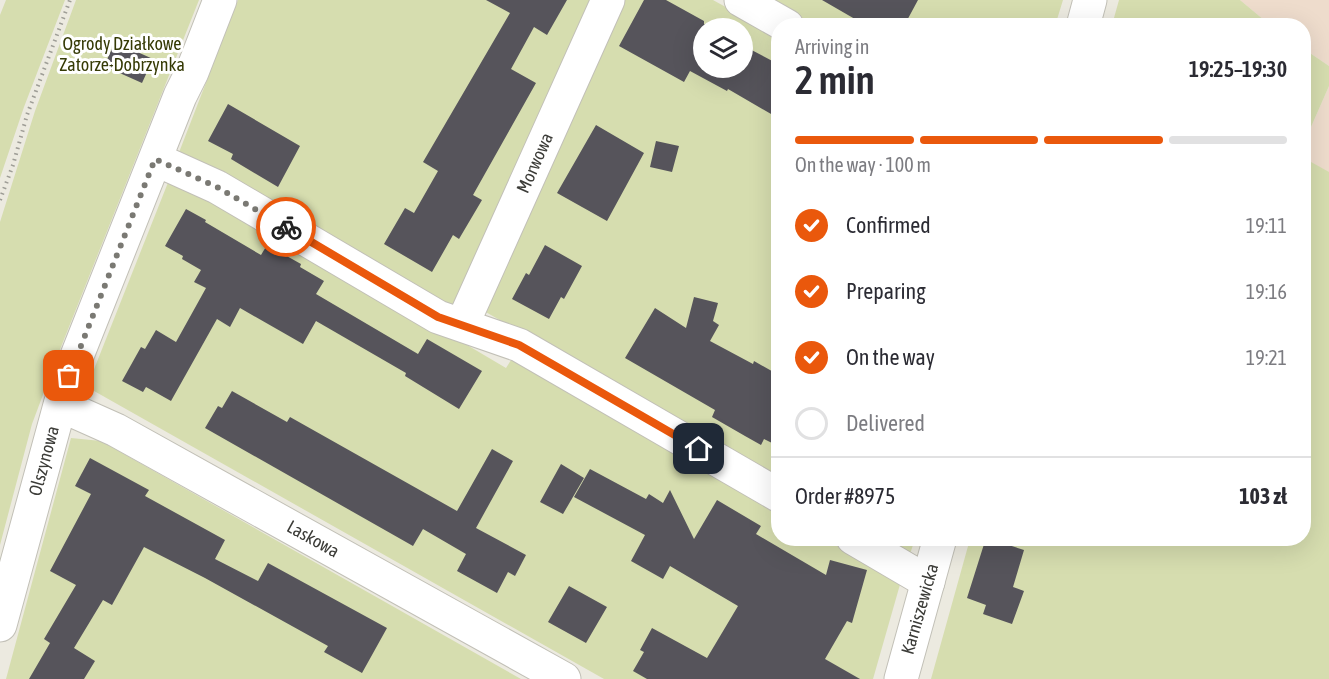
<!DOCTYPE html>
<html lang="en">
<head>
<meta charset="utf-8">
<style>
  body { margin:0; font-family:"Asap Condensed",sans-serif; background:#f7f7f7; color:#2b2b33; height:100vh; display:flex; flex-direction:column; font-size:22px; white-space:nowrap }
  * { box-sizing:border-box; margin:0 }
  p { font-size:20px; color:#7c7c81 }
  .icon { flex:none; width:33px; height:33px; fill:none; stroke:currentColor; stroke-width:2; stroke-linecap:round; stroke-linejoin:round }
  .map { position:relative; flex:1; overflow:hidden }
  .details { position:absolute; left:771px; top:18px; width:540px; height:528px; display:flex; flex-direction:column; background:#fff; border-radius:24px; box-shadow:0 6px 24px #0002 }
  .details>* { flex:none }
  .tools { position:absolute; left:693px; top:18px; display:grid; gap:12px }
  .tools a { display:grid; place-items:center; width:60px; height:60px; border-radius:50%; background:#fff; box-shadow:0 6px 24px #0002; font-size:30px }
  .pin { position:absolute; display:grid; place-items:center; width:51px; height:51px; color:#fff; margin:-26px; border-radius:12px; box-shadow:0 3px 9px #0006 }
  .courier { position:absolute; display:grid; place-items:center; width:60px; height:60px; margin:-30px; border:4px solid #ea580c; border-radius:50%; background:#fff; color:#222; box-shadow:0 2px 8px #0007 }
  .head em { font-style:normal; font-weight:600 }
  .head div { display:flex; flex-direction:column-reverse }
  .head { display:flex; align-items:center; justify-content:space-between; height:102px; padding:0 24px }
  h1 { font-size:39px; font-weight:600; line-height:45px }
  .bar { display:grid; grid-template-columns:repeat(4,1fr); gap:9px 6px; align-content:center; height:72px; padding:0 24px }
  .bar i { height:8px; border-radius:4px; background:#e1e1e2 }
  .bar .active { background:#ea580c }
  .bar p { grid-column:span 4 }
  .line { display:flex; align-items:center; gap:15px; padding:0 24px; border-top:2px solid #e1e1e2 }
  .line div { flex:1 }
  ol { padding:0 24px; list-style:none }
  li { display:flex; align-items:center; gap:18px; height:66px }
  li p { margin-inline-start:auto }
  li .icon { padding:6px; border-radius:50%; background:#ea580c; color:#fff; stroke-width:4 }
  li:last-child { color:#7c7c81 }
  li i { width:33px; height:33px; border:3px solid #e1e1e2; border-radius:50% }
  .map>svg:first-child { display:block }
  .industrial { fill:#eedccc }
  .green { fill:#d6ddaf; fill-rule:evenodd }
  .building { fill:#56545b }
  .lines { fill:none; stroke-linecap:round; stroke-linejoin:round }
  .minor-casing { stroke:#c2c0b7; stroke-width:35 }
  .tertiary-casing { stroke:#c2c0b7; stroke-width:35 }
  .path { stroke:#9e9d96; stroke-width:4; stroke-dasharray:1.5 4.5; stroke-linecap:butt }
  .minor { stroke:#fff; stroke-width:33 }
  .tertiary { stroke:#fff; stroke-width:33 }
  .done { stroke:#7a7973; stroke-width:6; stroke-dasharray:0 10.8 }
  .route { stroke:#ea580c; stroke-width:8 }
  .labels { text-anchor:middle; stroke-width:6; stroke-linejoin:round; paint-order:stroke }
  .park-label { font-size:18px; fill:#353a05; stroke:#fff }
  .street-label { font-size:18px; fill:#3c3c38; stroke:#fff }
</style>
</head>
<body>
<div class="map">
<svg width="1329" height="679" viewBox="0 0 1329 679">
  <rect width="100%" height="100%" fill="#eceae0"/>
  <!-- industrial -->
  <path class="industrial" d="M 1240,0 L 1329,0 L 1329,66 L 1304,49 L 1304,26 L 1270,25 Z
    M 1329,86 L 1329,173 L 1304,158 L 1304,143 Z"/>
  <!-- green -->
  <path class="green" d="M 6,0 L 65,0 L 24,107 L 0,178 L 0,15 Z
    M 76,0 L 199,0 L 59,352 L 32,424 L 0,545 L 0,222 L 35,111 Z
    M 238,0 L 593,0 L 454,306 L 442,308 L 178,155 Z
    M 625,0 L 713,0 L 778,36 L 778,481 L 484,311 ZM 704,28 L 742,28 L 742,68 L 704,68 Z
    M 770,0 L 1063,0 L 1055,26 L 815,25 Z
    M 1119,0 L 1240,0 L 1270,25 L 1112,25 Z
    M 1304,49 L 1329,66 L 1329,86 L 1304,143 Z
    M 1304,158 L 1329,172 L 1329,679 L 931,679 L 970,539 L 1304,538 Z
    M 169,180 L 345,273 L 506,368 L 513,357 L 778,510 L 778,538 L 828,539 L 901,581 L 873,679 L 604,679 L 87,387 Z
    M 71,438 L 101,441 L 521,679 L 6,679 Z
    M 878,539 L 915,539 L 909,557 Z"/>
  <!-- building -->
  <path class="building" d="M 486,0 L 567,0 L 547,35 L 534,27 L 511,69 L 536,83 L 473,195 L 482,200 L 459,239 L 453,235 L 432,272 L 384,244 L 405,208 L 414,213 L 438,171 L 423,162 L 510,13 Z
    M 644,0 L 666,0 L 704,21 L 704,24 L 712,28 L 704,28 L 704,68 L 742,68 L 742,45 L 778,64 L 778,118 L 728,89 L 727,91 L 690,71 L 684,82 L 619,46 Z
    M 822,0 L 918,0 L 904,26 L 867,26 Z
    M 115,42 L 153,59 L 142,83 L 104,66 Z
    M 228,104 L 300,146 L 278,187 L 231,159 L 233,154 L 208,141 Z
    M 596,125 L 644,153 L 607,221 L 557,193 Z
    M 656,141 L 679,146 L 672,172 L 650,167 Z
    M 186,209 L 206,220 L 205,222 L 261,255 L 267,245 L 301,264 L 300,267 L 324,281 L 316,294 L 418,354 L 427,339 L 482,371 L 459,409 L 405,376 L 406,373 L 316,321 L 303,344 L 240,308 L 230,327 L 217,319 L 171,401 L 146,387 L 143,392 L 122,381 L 141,347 L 145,349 L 156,330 L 176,342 L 206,288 L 194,282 L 201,270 L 182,259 L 183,256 L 165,246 Z
    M 545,245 L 582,266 L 564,299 L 561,297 L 549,319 L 512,299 L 526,273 L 529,275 Z
    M 694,297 L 718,303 L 713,321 L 719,325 L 710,341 L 753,364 L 754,361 L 777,374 L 772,390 L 778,393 L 778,446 L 764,439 L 761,445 L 745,436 L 712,417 L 715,410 L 625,358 L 655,308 L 686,328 Z
    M 232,391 L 287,422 L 290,417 L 457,511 L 492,449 L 513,461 L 476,528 L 526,555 L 515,576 L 508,572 L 497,593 L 457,571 L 466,554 L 423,529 L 413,546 L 205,428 L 218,406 L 222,408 Z
    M 90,458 L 149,490 L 145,496 L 225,540 L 215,559 L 258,581 L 268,563 L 387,628 L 362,673 L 324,652 L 328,646 L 205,578 L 144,547 L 112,605 L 103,600 L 74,648 L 95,661 L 84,679 L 29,679 L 50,643 L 44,639 L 76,585 L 50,571 L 91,494 L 75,486 Z
    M 561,464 L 584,478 L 563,514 L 540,502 Z
    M 590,469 L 646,499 L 649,494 L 663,503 L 670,490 L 694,539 L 717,500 L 761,526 L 756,534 L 826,575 L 830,560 L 867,570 L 852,623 L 847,621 L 825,659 L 860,679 L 647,679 L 633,671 L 644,652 L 640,650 L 652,628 L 707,658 L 738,606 L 670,566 L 663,579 L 631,561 L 645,535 L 574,497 Z
    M 993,540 L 1024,550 L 1013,587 L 1024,591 L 1012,624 L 983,614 L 986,605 L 967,598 L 985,541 L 992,544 Z
    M 569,586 L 607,607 L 586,643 L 548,622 Z"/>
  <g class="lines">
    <!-- minor casing -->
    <g class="minor-casing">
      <path id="minor" d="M 741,0 L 787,26
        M 155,159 L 217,187 L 438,317 L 519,345 L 778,495
        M 462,325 L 608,0
        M 60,405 L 116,430 L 564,679
        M 853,538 L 928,582
        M 0,625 L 60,405 L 69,376 L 180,96 L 192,72 L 220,0"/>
    </g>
    <!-- tertiary casing -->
    <g class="tertiary-casing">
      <path id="tertiary" d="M 1083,26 L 1090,0
        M 901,679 L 940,538"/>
    </g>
    <!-- path -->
    <path class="path" d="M 0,200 L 13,165 L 27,115 L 70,0"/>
    <!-- minor -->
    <use href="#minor" class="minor"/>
    <!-- tertiary -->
    <use href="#tertiary" class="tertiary"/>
  </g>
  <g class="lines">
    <!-- done -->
    <path class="done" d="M 69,376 L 155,159 L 217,187 L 286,227"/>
    <!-- route -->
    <path class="route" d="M 286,227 L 438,317 L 519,345 L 699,449"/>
  </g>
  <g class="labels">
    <!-- park labels -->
    <g class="park-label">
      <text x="122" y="50">Ogrody Działkowe<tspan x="122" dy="21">Zatorze-Dobrzynka</tspan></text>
    </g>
    <!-- street labels -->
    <g class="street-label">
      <text transform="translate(535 163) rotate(-66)" y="6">Morwowa</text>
      <text transform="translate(44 461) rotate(-75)" y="6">Olszynowa</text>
      <text transform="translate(313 539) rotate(29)" y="6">Laskowa</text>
      <text transform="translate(920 609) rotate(-74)" y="6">Karniszewicka</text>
    </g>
  </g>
</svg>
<div class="tools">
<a><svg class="icon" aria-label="layers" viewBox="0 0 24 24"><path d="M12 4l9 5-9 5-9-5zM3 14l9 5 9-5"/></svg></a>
</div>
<div class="pin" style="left:69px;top:376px;background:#ea580c"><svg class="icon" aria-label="bag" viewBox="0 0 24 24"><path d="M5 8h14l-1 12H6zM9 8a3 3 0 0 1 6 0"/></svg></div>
<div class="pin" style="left:699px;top:449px;background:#1f2937"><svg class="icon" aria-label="home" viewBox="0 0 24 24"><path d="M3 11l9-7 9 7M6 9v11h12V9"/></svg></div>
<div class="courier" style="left:286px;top:227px"><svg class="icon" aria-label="bike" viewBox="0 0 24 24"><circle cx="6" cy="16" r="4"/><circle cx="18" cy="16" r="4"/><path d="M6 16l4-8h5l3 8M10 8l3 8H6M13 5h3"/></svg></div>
<section class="details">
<div class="head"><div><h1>2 min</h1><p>Arriving in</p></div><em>19:25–19:30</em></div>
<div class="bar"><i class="active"></i><i class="active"></i><i class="active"></i><i></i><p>On the way · 100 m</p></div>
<ol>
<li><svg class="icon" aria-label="check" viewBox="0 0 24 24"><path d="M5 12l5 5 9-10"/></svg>Confirmed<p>19:11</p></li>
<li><svg class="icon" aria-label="check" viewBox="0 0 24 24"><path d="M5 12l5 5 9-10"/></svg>Preparing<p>19:16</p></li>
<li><svg class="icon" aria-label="check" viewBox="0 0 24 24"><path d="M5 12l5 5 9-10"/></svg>On the way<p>19:21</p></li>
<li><i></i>Delivered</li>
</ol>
<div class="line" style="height:78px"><div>Order #8975</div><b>103 zł</b></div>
</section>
</div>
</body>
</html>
